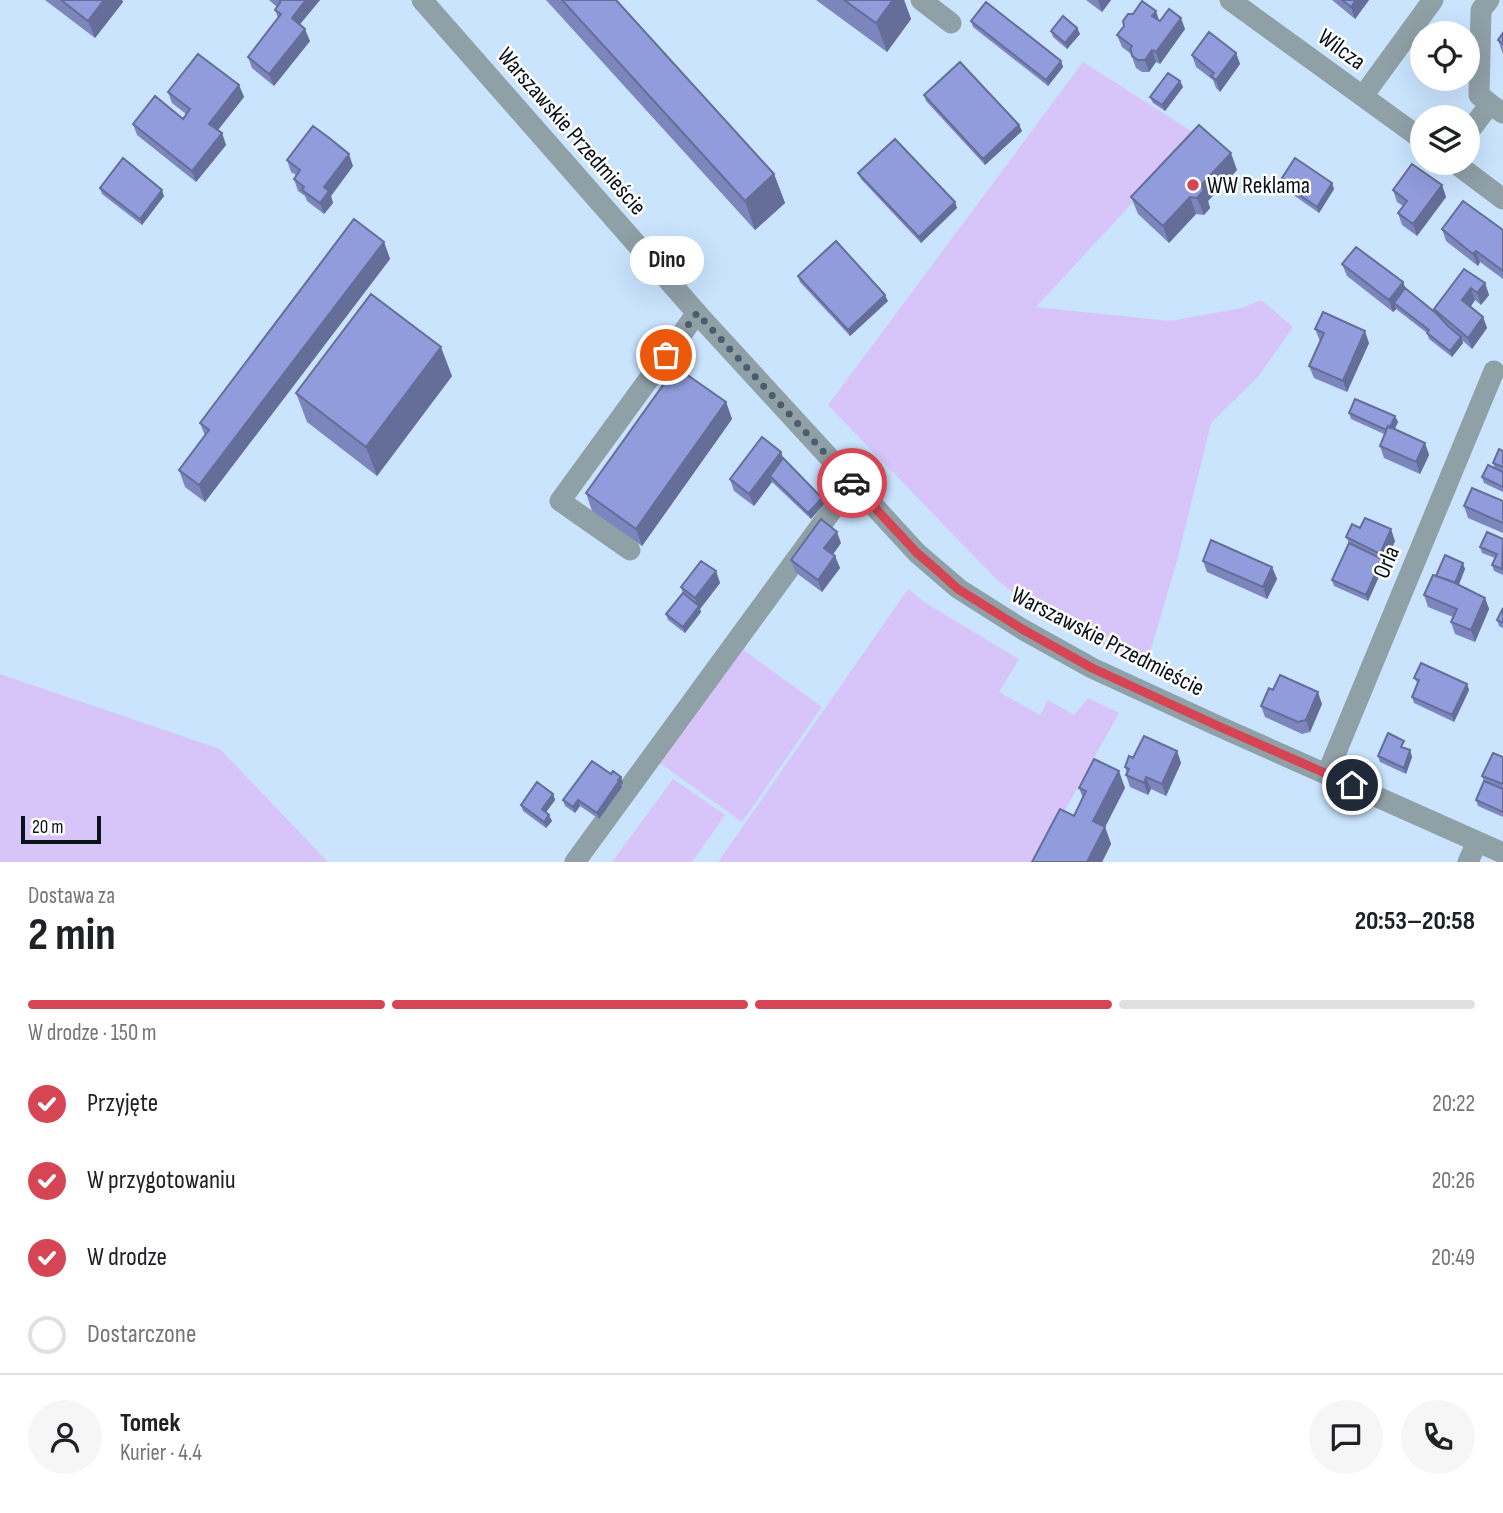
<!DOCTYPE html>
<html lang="pl">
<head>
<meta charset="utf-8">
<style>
  body { margin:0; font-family:"Sofia Sans Condensed",sans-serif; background:#f6f6f6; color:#202124; height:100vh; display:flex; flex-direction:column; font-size:26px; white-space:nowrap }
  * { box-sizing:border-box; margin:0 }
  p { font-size:23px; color:#757577 }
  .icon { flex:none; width:38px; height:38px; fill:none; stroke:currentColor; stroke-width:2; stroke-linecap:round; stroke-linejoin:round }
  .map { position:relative; height:862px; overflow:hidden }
  .sheet { display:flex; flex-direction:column; background:#fff; flex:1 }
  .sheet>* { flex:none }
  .buttons { position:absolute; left:1410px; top:21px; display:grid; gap:14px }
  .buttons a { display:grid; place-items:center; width:70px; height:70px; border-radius:50%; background:#fff; box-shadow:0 7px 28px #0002; font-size:35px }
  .scale { position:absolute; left:21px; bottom:18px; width:80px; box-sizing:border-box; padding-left:7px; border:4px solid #09121b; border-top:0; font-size:19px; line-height:24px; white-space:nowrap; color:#09121b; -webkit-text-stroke:5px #fff; paint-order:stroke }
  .pin { position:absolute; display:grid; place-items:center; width:60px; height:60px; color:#fff; margin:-30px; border:4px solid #fff; border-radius:50%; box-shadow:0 2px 7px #0007 }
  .courier { position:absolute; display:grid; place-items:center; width:70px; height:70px; margin:-35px; border:5px solid #d64554; border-radius:50%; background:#fff; color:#222; box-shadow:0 2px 9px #0007 }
  .bubble { position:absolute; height:49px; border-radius:24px; background:#fff; box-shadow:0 7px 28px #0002; font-size:23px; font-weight:700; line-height:49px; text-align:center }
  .summary em { font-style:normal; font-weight:700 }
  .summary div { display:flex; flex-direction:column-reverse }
  .summary { display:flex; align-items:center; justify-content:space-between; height:119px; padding:0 28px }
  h1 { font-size:46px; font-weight:700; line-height:52px }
  .bar { display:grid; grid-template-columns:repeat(4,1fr); gap:10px 7px; align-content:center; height:84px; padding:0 28px }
  .bar i { height:9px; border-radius:5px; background:#e0e0e0 }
  .bar .selected { background:#d64554 }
  .bar p { grid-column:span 4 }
  .line { display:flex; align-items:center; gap:18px; padding:0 28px; border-top:2px solid #e0e0e0 }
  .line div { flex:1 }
  .round { display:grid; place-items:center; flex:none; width:74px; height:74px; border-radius:37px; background:#f6f6f6 }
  ol { padding:0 28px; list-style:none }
  li { display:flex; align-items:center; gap:21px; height:77px }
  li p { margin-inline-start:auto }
  li .icon { padding:7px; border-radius:50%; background:#d64554; color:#fff; stroke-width:4 }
  li:last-child { color:#757577 }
  li i { width:38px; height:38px; border:4px solid #e0e0e0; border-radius:50% }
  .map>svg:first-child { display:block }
  .green { fill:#d7c5fa }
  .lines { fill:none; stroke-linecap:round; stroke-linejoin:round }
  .minor { stroke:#90a0a7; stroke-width:21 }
  .wall { fill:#7c86bc }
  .shaded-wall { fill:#656d99 }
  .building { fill:#909cdb; stroke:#656d99; stroke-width:2 }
  .done { stroke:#4d5c6a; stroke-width:7; stroke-dasharray:0 12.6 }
  .route { stroke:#d64554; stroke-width:9 }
  .poi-dot { fill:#d64554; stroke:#fff; stroke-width:2.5 }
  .labels { text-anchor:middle; stroke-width:5; stroke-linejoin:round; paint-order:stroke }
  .street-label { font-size:24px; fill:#09121b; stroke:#fff }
  .poi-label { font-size:24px; fill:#09121b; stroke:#fff; text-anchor:start }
</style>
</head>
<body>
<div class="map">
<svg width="1503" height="862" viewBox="0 0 1503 862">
  <rect width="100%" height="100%" fill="#cae4fe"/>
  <!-- green -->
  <path class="green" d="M 1083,62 L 1196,134 L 1036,307 L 1170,321 L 1242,308 L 1261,300 L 1293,327 L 1258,377 L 1211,423 L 1177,561 L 1146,666 L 1033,610 L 994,577 L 828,405 Z
    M 908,589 L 924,602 L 1019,659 L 999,692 L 1040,715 L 1048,700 L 1074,715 L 1088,698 L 1119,713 L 1055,828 L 1038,862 L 718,862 Z
    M 741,648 L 822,707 L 742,822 L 657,761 Z
    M 0,674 L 220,749 L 328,862 L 0,862 Z
    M 673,779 L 725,815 L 692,862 L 612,862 Z"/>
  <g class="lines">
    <!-- minor -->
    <path class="minor" d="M 422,0 L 704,321 L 917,553 L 959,589 L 1022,629 L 1092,668 L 1218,726 L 1503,853
      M 921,0 L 951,23
      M 1230,0 L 1423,140
      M 1489,0 L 1481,10 L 1479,95 L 1490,104
      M 1363,96 L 1433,0
      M 1468,133 L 1490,104 L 1503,113
      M 1455,163 L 1503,199
      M 630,550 L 560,501 L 697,313
      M 1327,774 L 1494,371
      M 575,862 L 838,502 L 853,484
      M 1468,862 L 1477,842"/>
  </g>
  <!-- wall -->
  <path class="wall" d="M 45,0 L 122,0 L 123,2 L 95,38 Z
    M 269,0 L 320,0 L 300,24 L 310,41 L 274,86 L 252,68 L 248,57 L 278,18 L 275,10 L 277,7 Z
    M 546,0 L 616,0 L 774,174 L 785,203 L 755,230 Z
    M 816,0 L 904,0 L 911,19 L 887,52 Z
    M 1086,0 L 1111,0 L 1102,12 Z
    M 1332,0 L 1369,0 L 1355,19 Z
    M 971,21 L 1061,61 L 1063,67 L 1048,86 L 973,27 Z
    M 1160,21 L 1185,29 L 1160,64 L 1156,62 L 1149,72 L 1142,72 L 1136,68 L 1131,54 L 1122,47 L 1117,35 Z
    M 1077,28 L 1080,34 L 1067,49 L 1053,37 L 1051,31 Z
    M 1503,33 L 1503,54 L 1498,40 Z
    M 1236,53 L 1240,64 L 1220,92 L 1216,88 L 1213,80 L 1196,67 L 1192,55 Z
    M 1180,81 L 1183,87 L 1165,111 L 1153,103 L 1150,97 Z
    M 239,85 L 244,97 L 218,130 L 222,133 L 226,145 L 196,182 L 137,135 L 133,124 L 183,119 L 186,114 L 172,103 L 168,92 Z
    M 924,95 L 1019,125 L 1022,131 L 985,165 L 926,101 Z
    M 287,160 L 353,166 L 331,196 L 333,203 L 324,214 L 307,201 L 305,196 L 298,191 L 294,179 L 296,175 L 291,172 Z
    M 1237,170 L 1208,201 L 1210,208 L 1204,215 L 1196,214 L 1169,243 L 1138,214 L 1131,197 Z
    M 858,173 L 955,202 L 957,208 L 921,243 L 861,179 Z
    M 1280,181 L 1332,183 L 1334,189 L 1319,213 L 1282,187 Z
    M 1442,185 L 1446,197 L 1417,236 L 1402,225 L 1398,213 L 1403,206 L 1397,202 L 1393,190 Z
    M 100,188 L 164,196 L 142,225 L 102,194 Z
    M 1442,229 L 1503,230 L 1503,279 L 1480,262 L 1478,266 L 1446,241 Z
    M 384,242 L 390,259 L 205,502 L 185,487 L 179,470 L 205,436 L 200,423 Z
    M 1342,264 L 1403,282 L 1405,288 L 1436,313 L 1434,309 L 1464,269 L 1485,283 L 1489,295 L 1481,305 L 1475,300 L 1471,306 L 1483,317 L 1487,328 L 1472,349 L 1463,341 L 1463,343 L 1452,357 L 1429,339 L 1427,333 L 1396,309 L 1393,312 L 1347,276 Z
    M 798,276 L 888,301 L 850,336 L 800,282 Z
    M 1315,329 L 1369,343 L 1347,392 L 1314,378 L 1309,366 L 1320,341 Z
    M 452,376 L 377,476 L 307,422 L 296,393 Z
    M 726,402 L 732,419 L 642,546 L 592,511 L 586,493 Z
    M 1349,413 L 1395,416 L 1398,422 L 1394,429 L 1425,443 L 1429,455 L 1420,474 L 1384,458 L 1380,446 L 1384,434 L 1351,419 Z
    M 1503,451 L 1503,492 L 1484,483 L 1482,477 L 1495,469 L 1493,463 Z
    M 781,452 L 783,458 L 824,504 L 811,519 L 772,482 L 754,506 L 734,491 L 730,479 Z
    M 1503,501 L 1503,533 L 1468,518 L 1464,506 Z
    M 1360,528 L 1395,541 L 1368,601 L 1334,586 L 1332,580 L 1349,543 L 1346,537 Z
    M 1503,539 L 1503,575 L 1494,571 L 1492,565 L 1495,558 L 1482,553 L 1480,547 Z
    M 841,543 L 833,554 L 835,556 L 840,568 L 822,592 L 795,572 L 791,560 Z
    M 1203,561 L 1272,567 L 1277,579 L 1267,599 L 1207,572 Z
    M 1465,569 L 1459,585 L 1485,598 L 1489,609 L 1475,642 L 1455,634 L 1451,622 L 1453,617 L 1428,607 L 1424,595 L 1436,576 Z
    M 716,571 L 720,583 L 700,609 L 701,612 L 685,633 L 668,620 L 666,614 L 683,593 L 681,587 Z
    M 1503,608 L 1503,628 L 1499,626 L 1497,620 Z
    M 1414,678 L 1467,684 L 1469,690 L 1454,722 L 1414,703 L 1412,697 L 1418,684 Z
    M 1322,704 L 1310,732 L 1302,734 L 1265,717 L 1261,706 Z
    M 1406,747 L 1405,749 L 1410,750 L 1412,757 L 1406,774 L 1380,762 L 1378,756 Z
    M 1177,751 L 1181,763 L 1166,796 L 1151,789 L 1148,795 L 1130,787 L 1126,775 L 1127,773 L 1125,767 L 1133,758 Z
    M 1503,757 L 1503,817 L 1478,806 L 1476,800 L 1484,781 L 1482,776 Z
    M 623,783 L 621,785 L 622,787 L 599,819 L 580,806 L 575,813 L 565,806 L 563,800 Z
    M 1079,788 L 1125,788 L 1105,827 L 1111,844 L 1102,862 L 1032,862 L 1074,816 L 1083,798 Z
    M 553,794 L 555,800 L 546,812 L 552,821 L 546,828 L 523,811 L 521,805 Z"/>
  <!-- shaded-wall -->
  <path class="shaded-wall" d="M 104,0 L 122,0 L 123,2 L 95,38 L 88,21 Z
    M 306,0 L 320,0 L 296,29 L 292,18 Z
    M 893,0 L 904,0 L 911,19 L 887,52 L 876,23 Z
    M 1098,0 L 1111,0 L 1102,12 Z
    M 1356,0 L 1369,0 L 1355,19 L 1351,7 Z
    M 1156,11 L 1160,23 L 1152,16 Z
    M 1181,18 L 1185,29 L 1160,64 L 1156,52 Z
    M 1077,28 L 1080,34 L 1067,49 L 1065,43 Z
    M 305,29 L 310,41 L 274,86 L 269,74 Z
    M 1152,50 L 1156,62 L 1149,72 L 1145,60 Z
    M 1236,53 L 1240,64 L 1220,92 L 1216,80 Z
    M 1061,61 L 1063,67 L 1048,86 L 1046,80 Z
    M 1180,81 L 1183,87 L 1165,111 L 1162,105 Z
    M 239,85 L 244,97 L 214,135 L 209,124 Z
    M 1019,125 L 1022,131 L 985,165 L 983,159 Z
    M 222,133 L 226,145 L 196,182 L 192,171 Z
    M 1231,153 L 1237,170 L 1208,201 L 1210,208 L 1204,215 L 1197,198 L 1202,184 Z
    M 349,154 L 353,166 L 331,196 L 333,203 L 324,214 L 320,203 L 324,187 Z
    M 774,174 L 785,203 L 755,230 L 745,201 Z
    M 1332,183 L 1334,189 L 1319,213 L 1317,207 Z
    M 1442,185 L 1446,197 L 1417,236 L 1413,224 Z
    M 162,190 L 164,196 L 142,225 L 140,219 Z
    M 1190,197 L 1196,214 L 1169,243 L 1163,226 Z
    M 955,202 L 957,208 L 921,243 L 919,237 Z
    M 384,242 L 390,259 L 205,502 L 199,485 Z
    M 1476,251 L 1480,262 L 1478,266 L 1473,254 Z
    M 1403,282 L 1408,294 L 1394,303 L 1396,309 L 1393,312 L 1389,300 Z
    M 1485,283 L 1489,295 L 1481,305 L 1477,293 Z
    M 1471,288 L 1475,300 L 1467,312 L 1462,300 Z
    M 885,295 L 888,301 L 850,336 L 848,330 Z
    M 1483,317 L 1487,328 L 1472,349 L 1468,338 Z
    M 1365,331 L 1369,343 L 1347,392 L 1343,381 Z
    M 1461,337 L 1463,343 L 1452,357 L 1450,351 Z
    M 441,347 L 452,376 L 377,476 L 366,447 Z
    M 726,402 L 732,419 L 642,546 L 636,529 Z
    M 1395,416 L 1398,422 L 1391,437 L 1389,431 Z
    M 1425,443 L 1429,455 L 1420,474 L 1416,462 Z
    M 781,452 L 785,464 L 770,476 L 772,482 L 754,506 L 749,494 Z
    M 822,498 L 824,504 L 811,519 L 808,513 Z
    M 1391,529 L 1395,541 L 1368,601 L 1366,595 L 1382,559 L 1380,554 Z
    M 837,532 L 841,543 L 829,560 L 824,548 Z
    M 835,556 L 840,568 L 822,592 L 818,580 Z
    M 1463,563 L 1465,569 L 1455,593 L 1453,587 Z
    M 1272,567 L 1277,579 L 1267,599 L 1263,587 Z
    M 716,571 L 720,583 L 700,609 L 701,612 L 685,633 L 683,627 L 698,607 L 695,598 Z
    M 1485,598 L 1489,609 L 1475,642 L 1471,630 Z
    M 1467,684 L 1469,690 L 1454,722 L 1452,715 Z
    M 1318,692 L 1322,704 L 1310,732 L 1306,720 Z
    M 1410,750 L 1412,757 L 1406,774 L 1404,768 Z
    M 1177,751 L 1181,763 L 1166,796 L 1162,784 Z
    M 1119,771 L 1125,788 L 1105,827 L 1111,844 L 1102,862 L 1087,862 L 1093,821 Z
    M 621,777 L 623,783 L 621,785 L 622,787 L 599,819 L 597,813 Z
    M 1146,777 L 1151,789 L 1148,795 L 1144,783 Z
    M 553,794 L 555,800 L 544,815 L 542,809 Z
    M 578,800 L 580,806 L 575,813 L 573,807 Z
    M 549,815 L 552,821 L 546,828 L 544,822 Z"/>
  <!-- building -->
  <path class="building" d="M 61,0 L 104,0 L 88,21 Z
    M 279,0 L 306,0 L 292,18 L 305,29 L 269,74 L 248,57 L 281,14 L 275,10 L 281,1 Z
    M 562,0 L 616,0 L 774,174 L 745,201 Z
    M 844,0 L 893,0 L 876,23 Z
    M 1342,0 L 1356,0 L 1351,7 Z
    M 1142,1 L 1156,11 L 1152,16 L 1160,21 L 1169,9 L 1181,18 L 1156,52 L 1152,50 L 1145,60 L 1138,60 L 1132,56 L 1131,50 L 1130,49 L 1132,46 L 1117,35 L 1124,26 L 1123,21 L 1128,14 L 1133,14 Z
    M 986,2 L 1061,61 L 1046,80 L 971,21 Z
    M 1063,16 L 1077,28 L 1065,43 L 1051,31 Z
    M 1209,32 L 1236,53 L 1216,80 L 1211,76 L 1214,73 L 1192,55 Z
    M 1503,33 L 1503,44 L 1498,40 Z
    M 198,54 L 239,85 L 209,124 L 222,133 L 192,171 L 133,124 L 155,96 L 183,119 L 190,109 L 168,92 Z
    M 960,62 L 1019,125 L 983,159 L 924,95 Z
    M 1168,73 L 1180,81 L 1162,105 L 1150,97 Z
    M 1199,125 L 1231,153 L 1202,184 L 1203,191 L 1197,198 L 1190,197 L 1163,226 L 1131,197 Z
    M 313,126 L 328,137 L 349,154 L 324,187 L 329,191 L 320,203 L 302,190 L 304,187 L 294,179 L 300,170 L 287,160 Z
    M 895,139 L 955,202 L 919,237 L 858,173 Z
    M 123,158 L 162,190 L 140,219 L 100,188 Z
    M 1295,158 L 1332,183 L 1317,207 L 1280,181 Z
    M 1412,164 L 1442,185 L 1413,224 L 1398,213 L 1407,201 L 1393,190 Z
    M 1463,201 L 1503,230 L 1503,271 L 1476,251 L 1473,254 L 1442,229 Z
    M 354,219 L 384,242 L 199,485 L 179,470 L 209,430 L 200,423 Z
    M 836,241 L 885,295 L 848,330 L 798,276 Z
    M 1356,247 L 1403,282 L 1389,300 L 1342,264 Z
    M 1464,269 L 1485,283 L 1477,293 L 1471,288 L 1462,300 L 1483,317 L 1468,338 L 1434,309 Z
    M 1405,288 L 1437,314 L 1448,326 L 1461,337 L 1450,351 L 1427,333 L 1429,330 L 1394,303 Z
    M 371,294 L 441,347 L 366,447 L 296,393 Z
    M 1323,312 L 1365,331 L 1343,381 L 1309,366 L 1324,333 L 1315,329 Z
    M 676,367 L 726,402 L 636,529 L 586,493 Z
    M 1355,399 L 1395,416 L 1390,428 L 1388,426 L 1386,430 L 1349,413 Z
    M 1388,426 L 1425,443 L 1416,462 L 1380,446 Z
    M 762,437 L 781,452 L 749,494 L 730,479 Z
    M 1499,449 L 1503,451 L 1503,467 L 1493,463 Z
    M 783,458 L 822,498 L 808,513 L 770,476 Z
    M 1488,465 L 1503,472 L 1503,487 L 1482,477 Z
    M 1472,488 L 1503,501 L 1503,523 L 1464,506 Z
    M 1365,518 L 1391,529 L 1380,554 L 1346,537 L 1352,524 L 1360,528 Z
    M 821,519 L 837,532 L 824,548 L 835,556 L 818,580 L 791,560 Z
    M 1487,532 L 1503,539 L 1502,569 L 1492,565 L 1497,554 L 1480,547 Z
    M 1211,540 L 1272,567 L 1263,587 L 1203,561 Z
    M 1349,543 L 1382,559 L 1366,595 L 1332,580 Z
    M 1445,555 L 1463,563 L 1455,583 L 1436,576 Z
    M 701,561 L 716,571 L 695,598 L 681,587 Z
    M 1433,575 L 1451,581 L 1485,598 L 1471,630 L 1451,622 L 1457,609 L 1424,595 Z
    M 683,593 L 699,606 L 683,627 L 666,614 Z
    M 1503,608 L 1503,623 L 1497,620 Z
    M 1421,663 L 1467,684 L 1452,715 L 1412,697 L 1419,680 L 1414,678 Z
    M 1280,675 L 1318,692 L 1306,720 L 1298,722 L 1261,706 L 1269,688 L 1273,690 Z
    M 1388,733 L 1404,741 L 1401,747 L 1410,750 L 1404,768 L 1378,756 Z
    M 1144,736 L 1177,751 L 1162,784 L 1146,777 L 1144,783 L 1126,775 L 1129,769 L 1125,767 L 1129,756 L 1133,758 Z
    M 1493,753 L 1503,757 L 1503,784 L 1482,776 Z
    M 1094,759 L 1119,771 L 1093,821 L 1105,827 L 1087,862 L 1032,862 L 1060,809 L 1074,816 L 1086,791 L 1079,788 Z
    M 592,761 L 611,774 L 613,771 L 621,777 L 618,780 L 619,781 L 597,813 L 578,800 L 573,807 L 563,800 Z
    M 1484,781 L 1503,789 L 1503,812 L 1476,800 Z
    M 537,782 L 553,794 L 542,809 L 549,815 L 544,822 L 521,805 Z"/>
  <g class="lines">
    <!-- done -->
    <path class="done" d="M 666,355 L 697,313 L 852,483"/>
    <!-- route -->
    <path class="route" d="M 852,483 L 917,553 L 938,571 L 958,589 L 1022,629 L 1092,668 L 1218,726 L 1352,785"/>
  </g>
  <!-- markers -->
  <circle class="poi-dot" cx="1193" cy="185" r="7"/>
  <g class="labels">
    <!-- street labels -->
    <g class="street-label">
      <text transform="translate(1342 49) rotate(36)" y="8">Wilcza</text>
      <text transform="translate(572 131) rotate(49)" y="8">Warszawskie Przedmieście</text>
      <text transform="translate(1386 562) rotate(-67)" y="8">Orla</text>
      <text transform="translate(1108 641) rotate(27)" y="8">Warszawskie Przedmieście</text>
    </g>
    <!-- poi labels -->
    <g class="poi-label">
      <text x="1207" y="193">WW Reklama</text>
    </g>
  </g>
</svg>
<div class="buttons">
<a><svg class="icon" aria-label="locate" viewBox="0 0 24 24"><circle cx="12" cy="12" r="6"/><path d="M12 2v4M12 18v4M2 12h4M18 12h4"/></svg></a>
<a><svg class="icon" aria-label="layers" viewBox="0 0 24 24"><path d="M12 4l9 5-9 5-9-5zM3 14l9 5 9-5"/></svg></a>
</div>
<div class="scale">20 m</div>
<div class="pin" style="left:666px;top:355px;background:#ea580c"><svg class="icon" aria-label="bag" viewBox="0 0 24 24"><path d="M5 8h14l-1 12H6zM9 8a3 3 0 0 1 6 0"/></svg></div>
<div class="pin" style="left:1352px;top:785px;background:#1f2937"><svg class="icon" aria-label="home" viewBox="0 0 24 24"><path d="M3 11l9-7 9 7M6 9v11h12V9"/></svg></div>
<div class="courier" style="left:852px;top:483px"><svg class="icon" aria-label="car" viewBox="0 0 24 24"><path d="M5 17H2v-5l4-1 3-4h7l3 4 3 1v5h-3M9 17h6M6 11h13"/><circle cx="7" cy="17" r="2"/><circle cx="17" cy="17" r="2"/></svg></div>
<div class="bubble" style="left:630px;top:236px;width:74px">Dino</div>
</div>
<section class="sheet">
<div class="summary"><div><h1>2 min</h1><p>Dostawa za</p></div><em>20:53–20:58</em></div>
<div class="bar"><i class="selected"></i><i class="selected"></i><i class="selected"></i><i></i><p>W drodze · 150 m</p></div>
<ol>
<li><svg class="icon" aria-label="check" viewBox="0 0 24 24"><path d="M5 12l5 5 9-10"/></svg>Przyjęte<p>20:22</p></li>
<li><svg class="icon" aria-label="check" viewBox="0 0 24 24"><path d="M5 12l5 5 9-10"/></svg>W przygotowaniu<p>20:26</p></li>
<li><svg class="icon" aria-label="check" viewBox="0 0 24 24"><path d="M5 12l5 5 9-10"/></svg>W drodze<p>20:49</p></li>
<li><i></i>Dostarczone</li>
</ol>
<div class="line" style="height:126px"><a class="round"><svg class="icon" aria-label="person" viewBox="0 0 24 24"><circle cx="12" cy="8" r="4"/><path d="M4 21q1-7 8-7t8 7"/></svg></a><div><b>Tomek</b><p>Kurier · 4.4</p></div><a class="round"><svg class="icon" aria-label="chat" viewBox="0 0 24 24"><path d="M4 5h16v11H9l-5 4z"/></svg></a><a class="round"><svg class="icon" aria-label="phone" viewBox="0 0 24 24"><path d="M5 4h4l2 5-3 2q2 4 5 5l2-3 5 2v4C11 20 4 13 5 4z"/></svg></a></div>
</section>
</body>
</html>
